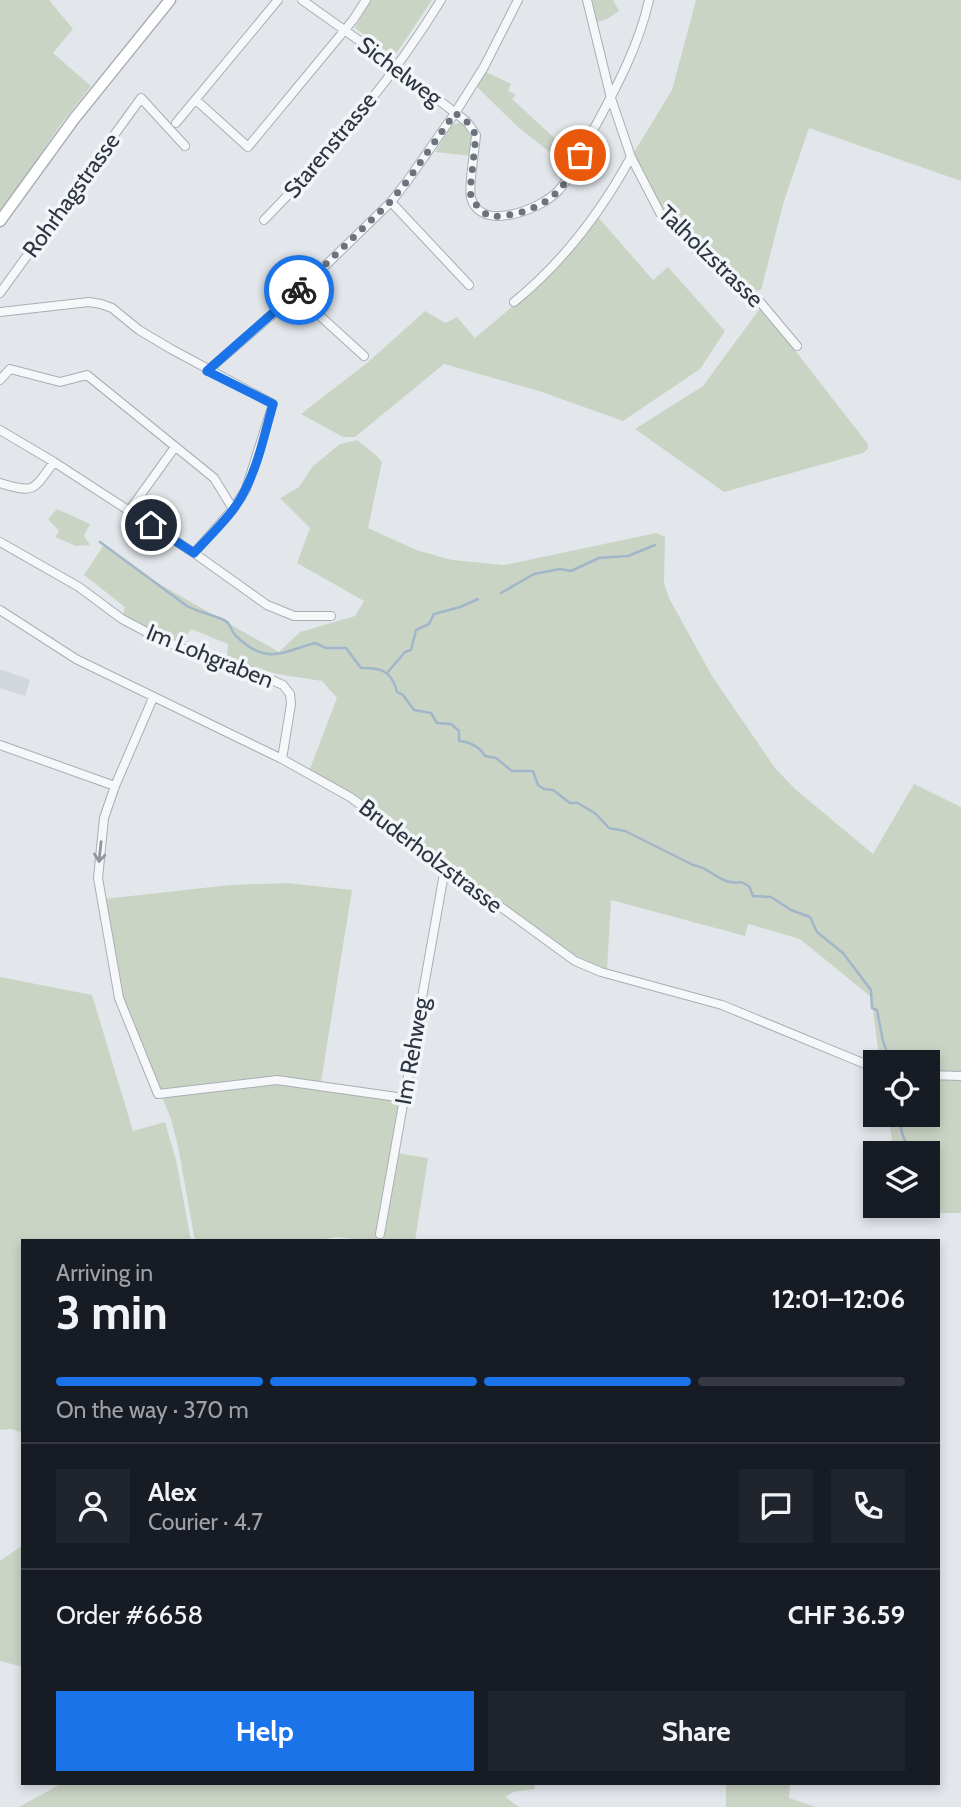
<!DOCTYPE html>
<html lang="en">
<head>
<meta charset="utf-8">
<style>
  body { margin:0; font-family:Cabin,sans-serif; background:#20242c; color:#f1f3f6; height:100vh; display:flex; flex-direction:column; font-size:26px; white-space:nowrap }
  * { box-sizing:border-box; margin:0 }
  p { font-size:23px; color:#9ea1a6 }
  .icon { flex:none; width:38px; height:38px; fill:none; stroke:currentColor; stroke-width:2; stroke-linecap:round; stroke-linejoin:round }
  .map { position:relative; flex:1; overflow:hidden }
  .drawer { position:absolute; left:21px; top:1239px; width:919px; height:546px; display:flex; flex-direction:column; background:#171b24; border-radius:0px; box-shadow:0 4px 10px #0003 }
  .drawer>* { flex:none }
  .fabs { position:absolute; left:863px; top:1050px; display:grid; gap:14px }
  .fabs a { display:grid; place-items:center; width:77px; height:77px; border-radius:0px; background:#171b24; box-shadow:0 4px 10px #0003; font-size:35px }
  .pin { position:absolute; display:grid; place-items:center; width:60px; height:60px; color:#fff; margin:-30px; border:4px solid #fff; border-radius:50%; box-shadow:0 2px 7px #0007 }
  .courier { position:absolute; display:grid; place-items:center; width:70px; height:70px; margin:-35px; border:5px solid #1a73e8; border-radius:50%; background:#fff; color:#222; box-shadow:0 2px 9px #0007 }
  .overview em { font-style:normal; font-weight:800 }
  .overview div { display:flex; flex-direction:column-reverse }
  .overview { display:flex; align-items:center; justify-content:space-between; height:119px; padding:0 35px }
  h1 { font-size:46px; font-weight:800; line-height:52px }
  .bar { display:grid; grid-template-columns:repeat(4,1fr); gap:10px 7px; align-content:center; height:84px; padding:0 35px }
  .bar i { height:9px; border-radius:5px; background:#363941 }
  .bar .selected { background:#1a73e8 }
  .bar p { grid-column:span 4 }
  .line { display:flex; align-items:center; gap:18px; padding:0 35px; border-top:2px solid #363941 }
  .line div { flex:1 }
  .round { display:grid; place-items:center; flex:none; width:74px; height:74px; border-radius:0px; background:#20242c }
  .button { display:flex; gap:14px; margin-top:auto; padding:14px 35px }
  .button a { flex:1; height:80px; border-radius:0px; background:#1a73e8; color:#fff; font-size:28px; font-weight:800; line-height:80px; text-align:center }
  .button a+a { background:#20242c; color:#f1f3f6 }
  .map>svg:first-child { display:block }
  .built { fill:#d2d6dd }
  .green { fill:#cad4c5 }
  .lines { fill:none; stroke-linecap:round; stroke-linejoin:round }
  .stream { stroke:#a1b6c9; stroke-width:2.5 }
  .street-casing { stroke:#a8aeb5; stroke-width:10 }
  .secondary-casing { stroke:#a8aeb5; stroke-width:13 }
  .street { stroke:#f6f7f9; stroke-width:8 }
  .secondary { stroke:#fff; stroke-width:10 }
  .oneway { stroke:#91969e }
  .done { stroke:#6c737d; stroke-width:7; stroke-dasharray:0 12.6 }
  .route { stroke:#1a73e8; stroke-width:9 }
  .labels { text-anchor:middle; stroke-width:7; stroke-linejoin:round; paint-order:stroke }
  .street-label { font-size:23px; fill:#2c3542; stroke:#f3f5f8 }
</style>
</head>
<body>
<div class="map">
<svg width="961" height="1807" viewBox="0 0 961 1807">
  <rect width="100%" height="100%" fill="#e3e7eb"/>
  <!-- built -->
  <path class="built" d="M 0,669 L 30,680 L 25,696 L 0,688 Z"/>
  <!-- green -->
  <path class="green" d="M 0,0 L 49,0 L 73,29 L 53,53 L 91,86 L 61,124 L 14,194 L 0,211 Z
    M 371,0 L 432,0 L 394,57 L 355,28 Z
    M 590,0 L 613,0 L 619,11 L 607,19 L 597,22 Z
    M 696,0 L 961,0 L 961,181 L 809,128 L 784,201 L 761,290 L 751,291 L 691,240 L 657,202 L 633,154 L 672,90 Z
    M 486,72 L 511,84 L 508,91 L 516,95 L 512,99 L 574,156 L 568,167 L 517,126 L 477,87 Z
    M 462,122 L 471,137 L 471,156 L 435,152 L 452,125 Z
    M 597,216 L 653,280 L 668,267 L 725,331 L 700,369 L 623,421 L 539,391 L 444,364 L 355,437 L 343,437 L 301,414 L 367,363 L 425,311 L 445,323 L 457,317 L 475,338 L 546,278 Z
    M 761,307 L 868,444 L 868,449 L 863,453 L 724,492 L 635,429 L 703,386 Z
    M 357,440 L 376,455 L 382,462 L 368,528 L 416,550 L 452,560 L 504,565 L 656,533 L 665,537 L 664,583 L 669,598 L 712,676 L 775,768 L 795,789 L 873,854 L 914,784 L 961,807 L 961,1213 L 935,1213 L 927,1206 L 928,1153 L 894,1153 L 888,1115 L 928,1115 L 928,1062 L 880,1062 L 871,997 L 800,939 L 748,924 L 745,936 L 611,900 L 607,970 L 590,965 L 562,951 L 383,815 L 309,771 L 337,698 L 322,681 L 277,674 L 227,658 L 228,644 L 191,629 L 179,647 L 122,619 L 125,607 L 84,575 L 103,546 L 154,581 L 279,652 L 300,632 L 355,616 L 364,601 L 297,563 L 310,528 L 280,498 L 299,487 L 313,466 L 340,444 Z
    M 57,509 L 90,524 L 84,536 L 90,545 L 76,546 L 55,537 L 59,531 L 48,519 Z
    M 287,883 L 352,890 L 320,1088 L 400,1100 L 391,1152 L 428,1158 L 415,1241 L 373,1241 L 337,1237 L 312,1241 L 195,1241 L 178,1146 L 171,1119 L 122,999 L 104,899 L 230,885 Z
    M 0,977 L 92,995 L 133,1131 L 165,1122 L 176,1160 L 191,1241 L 23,1241 L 23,1433 L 12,1429 L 0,1430 Z
    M 23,1545 L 23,1667 L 0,1661 L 0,1561 Z
    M 63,1783 L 534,1783 L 535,1789 L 513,1792 L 505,1797 L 519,1807 L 19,1807 Z
    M 726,1783 L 790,1783 L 789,1798 L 816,1807 L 726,1807 Z"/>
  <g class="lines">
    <!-- stream -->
    <path class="stream" d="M 100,542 L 187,606 C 197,612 222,617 227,622 C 231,626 232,632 236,636 C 266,665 280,653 315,643 L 326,648 L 346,648 L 361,668 C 380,667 392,671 397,692 L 403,695 L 414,710 L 431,713 L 437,723 L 451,724 L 459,731 L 459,741 C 470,742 479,746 485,756 L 496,758 L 512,771 L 533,771 L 538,785 L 544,789 L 553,790 L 570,803 L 578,803 L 596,814 L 609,828 L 625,831 L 693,865 C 711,867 720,886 741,882 L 749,886 L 753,896 L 771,897 L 791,910 L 810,917 L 817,932 L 843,953 L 871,990 L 872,1008 L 877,1010 L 883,1041 L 889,1057 L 889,1062
      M 501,593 L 534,574 L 560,569 L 571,571 L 599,558 L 628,556 L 655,545
      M 387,673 L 405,652 L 411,650 L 416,630 L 429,624 L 434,614 L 460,607 L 478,599
      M 899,1115 L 902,1133 L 910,1153
      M 918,1206 L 918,1216"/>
    <!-- street casing -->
    <g class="street-casing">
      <path id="street" d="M 302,0 L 395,66 L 467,122 L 476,135 C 475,150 468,186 471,198 C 481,233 541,209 558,191 C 572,176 580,155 590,136 C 614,92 638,49 649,0
        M 587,0 L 611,98 L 631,157 L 660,213 L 704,257 L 761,303 L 797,346
        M 196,100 L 248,147 L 353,20 L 366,0
        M 176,123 L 278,0
        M 391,202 L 469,285
        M 264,220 C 328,155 394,77 441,0
        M 0,293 L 141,98 L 185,146
        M 296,294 L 364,356
        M 514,302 C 562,263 601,212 631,157
        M 0,312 L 89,302 L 101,304 L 112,308 L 139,330 L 171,349 L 273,404 L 246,489 L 233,509 L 194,553
        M 207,371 L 296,294 L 391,202 L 408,180 L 455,113 L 484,67 L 518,0
        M 0,380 L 10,369 L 60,382 L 87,375 L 214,478 L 233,509
        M 0,430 L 54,462 L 194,553 L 267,605 L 294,616 L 331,616
        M 0,483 C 36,494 33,490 54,462
        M 129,511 L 175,447
        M 0,542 L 79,587 L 122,619 L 156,637 L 191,652 L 235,664 L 283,685 L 290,694 L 291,704 L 282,759
        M 0,610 L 76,659 L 282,759 L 350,797 L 575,961 L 601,972 L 722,1005 L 875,1068
        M 153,698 L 115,786 L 104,818 L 98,878 L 119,998 L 158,1094 L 277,1080 L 404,1098
        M 0,745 L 115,786
        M 928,1075 L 961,1076
        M 380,1234 L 445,868"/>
    </g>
    <!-- secondary casing -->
    <g class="secondary-casing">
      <path id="secondary" d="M 0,221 L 74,119 L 170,0"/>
    </g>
    <!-- street -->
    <use href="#street" class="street"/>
    <!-- secondary -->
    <use href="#secondary" class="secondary"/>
  </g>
  <!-- one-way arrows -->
  <defs><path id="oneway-shaft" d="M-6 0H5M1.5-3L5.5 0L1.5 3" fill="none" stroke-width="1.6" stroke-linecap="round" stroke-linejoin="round" transform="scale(1.75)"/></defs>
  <use class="oneway" href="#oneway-shaft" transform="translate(100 852) rotate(96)"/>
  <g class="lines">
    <!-- done -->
    <path class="done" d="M 299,290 L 390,202 L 408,180 L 455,113 L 467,122 L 476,135 L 470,191 L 472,201 L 488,216 C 510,218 540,209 556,193 C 567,183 574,167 580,155"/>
    <!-- route -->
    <path class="route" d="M 151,525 L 194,553 C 212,533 235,513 246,488 C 259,462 265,432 273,404 L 207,371 L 299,290"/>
  </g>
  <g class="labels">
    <!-- street labels -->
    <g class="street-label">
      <text transform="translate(400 71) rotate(37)" y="8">Sichelweg</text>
      <text transform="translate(330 145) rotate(-50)" y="8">Starenstrasse</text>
      <text transform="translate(71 195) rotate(-54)" y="8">Rohrhagstrasse</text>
      <text transform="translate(711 256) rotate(44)" y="8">Talholzstrasse</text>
      <text transform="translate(210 656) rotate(22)" y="8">Im Lohgraben</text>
      <text transform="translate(431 856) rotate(37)" y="8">Bruderholzstrasse</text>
      <text transform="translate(412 1051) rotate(-80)" y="8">Im Rehweg</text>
    </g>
  </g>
</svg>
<div class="fabs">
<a><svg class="icon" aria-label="locate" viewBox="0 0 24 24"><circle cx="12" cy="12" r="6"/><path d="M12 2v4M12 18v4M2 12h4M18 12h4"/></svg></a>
<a><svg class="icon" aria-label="layers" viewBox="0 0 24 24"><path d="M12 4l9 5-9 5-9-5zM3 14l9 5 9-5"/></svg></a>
</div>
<div class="pin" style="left:580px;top:155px;background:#ea580c"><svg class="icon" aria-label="bag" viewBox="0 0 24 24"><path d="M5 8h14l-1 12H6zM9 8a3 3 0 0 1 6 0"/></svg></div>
<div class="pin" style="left:151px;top:525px;background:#1f2937"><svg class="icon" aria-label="home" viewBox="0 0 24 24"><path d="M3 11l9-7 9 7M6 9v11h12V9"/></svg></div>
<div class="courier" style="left:299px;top:290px"><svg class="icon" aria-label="bike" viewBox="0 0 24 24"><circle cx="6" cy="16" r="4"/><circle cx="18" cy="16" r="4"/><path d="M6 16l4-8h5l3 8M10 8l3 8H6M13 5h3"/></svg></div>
<section class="drawer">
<div class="overview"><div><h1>3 min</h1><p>Arriving in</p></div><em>12:01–12:06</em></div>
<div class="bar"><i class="selected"></i><i class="selected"></i><i class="selected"></i><i></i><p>On the way · 370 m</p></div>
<div class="line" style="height:126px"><a class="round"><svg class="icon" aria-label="person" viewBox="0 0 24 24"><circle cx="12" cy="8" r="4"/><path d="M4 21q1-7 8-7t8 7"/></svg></a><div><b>Alex</b><p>Courier · 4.7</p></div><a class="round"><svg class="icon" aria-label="chat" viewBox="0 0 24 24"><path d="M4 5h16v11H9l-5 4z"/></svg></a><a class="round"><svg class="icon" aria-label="phone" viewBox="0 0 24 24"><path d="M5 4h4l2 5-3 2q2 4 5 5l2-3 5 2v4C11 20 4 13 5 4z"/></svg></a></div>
<div class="line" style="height:91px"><div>Order #6658</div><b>CHF 36.59</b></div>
<div class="button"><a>Help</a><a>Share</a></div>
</section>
</div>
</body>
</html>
